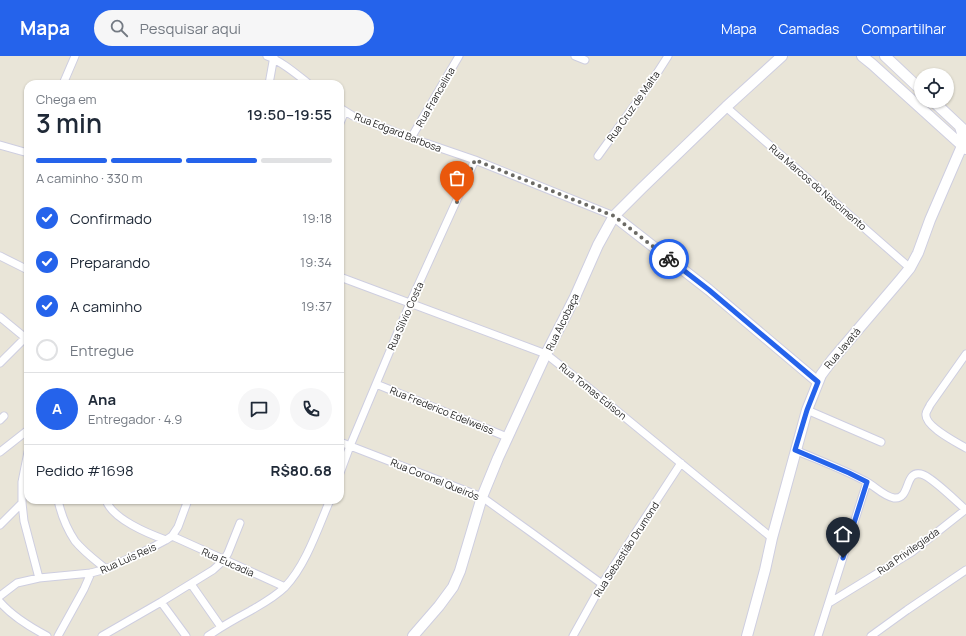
<!DOCTYPE html>
<html lang="pt">
<head>
<meta charset="utf-8">
<style>
  body { margin:0; font-family:Manrope,sans-serif; background:#f6f6f7; color:#1f2937; height:100vh; display:flex; flex-direction:column; font-size:15px; white-space:nowrap }
  * { box-sizing:border-box; margin:0 }
  p { font-size:13px; color:#747a83 }
  .icon { flex:none; width:22px; height:22px; fill:none; stroke:currentColor; stroke-width:2; stroke-linecap:round; stroke-linejoin:round }
  .map { position:relative; flex:1; overflow:hidden }
  .sheet { position:absolute; left:24px; top:24px; width:320px; height:424px; display:flex; flex-direction:column; background:#fff; border-radius:12px; box-shadow:0 1px 3px #0004 }
  .sheet>* { flex:none }
  .tools { position:absolute; left:914px; top:12px; display:grid; gap:8px }
  .tools a { display:grid; place-items:center; width:40px; height:40px; border-radius:50%; background:#fff; box-shadow:0 1px 3px #0004; font-size:20px }
  .pin { position:absolute; display:grid; place-items:center; width:34px; height:34px; color:#fff; margin:-41px -17px; border-radius:50% 50% 50% 0; rotate:-45deg; box-shadow:0 0 4px #0007 }
  .pin .icon { rotate:45deg }
  .courier { position:absolute; display:grid; place-items:center; width:40px; height:40px; margin:-20px; border:3px solid #2563eb; border-radius:50%; background:#fff; color:#222; box-shadow:0 1px 5px #0007 }
  .headline em { font-style:normal; font-weight:600 }
  .headline div { display:flex; flex-direction:column-reverse }
  .headline { display:flex; align-items:center; justify-content:space-between; height:68px; padding:0 12px }
  h1 { font-size:26px; font-weight:600; line-height:30px }
  .bar { display:grid; grid-template-columns:repeat(4,1fr); gap:6px 4px; align-content:center; height:48px; padding:0 12px }
  .bar i { height:5px; border-radius:3px; background:#e0e1e3 }
  .bar .on { background:#2563eb }
  .bar p { grid-column:span 4 }
  .line { display:flex; align-items:center; gap:10px; padding:0 12px; border-top:1px solid #e0e1e3 }
  .line div { flex:1 }
  .round { display:grid; place-items:center; flex:none; width:42px; height:42px; border-radius:21px; background:#f6f6f7 }
  ol { padding:0 12px; list-style:none }
  li { display:flex; align-items:center; gap:12px; height:44px }
  li p { margin-inline-start:auto }
  li .icon { padding:4px; border-radius:50%; background:#2563eb; color:#fff; stroke-width:4 }
  li:last-child { color:#747a83 }
  li i { width:22px; height:22px; border:2px solid #e0e1e3; border-radius:50% }
  header { display:flex; align-items:center; gap:24px; box-sizing:border-box; height:56px; padding:0 20px; background:#2563eb; color:#fff }
  header strong { font-size:19px }
  nav { display:flex; gap:22px; margin-inline-start:auto; font-size:14px }
  .search { width:280px; height:36px; background:#f6f6f7; display:flex; align-items:center; gap:10px; box-sizing:border-box; padding:0 14px; border-radius:22px; color:#747a83; font-size:15px }
  .map>svg:first-child { display:block }
  .lines { fill:none; stroke-linecap:round; stroke-linejoin:round }
  .street-casing { stroke:#cecee0; stroke-width:9 }
  .secondary-casing { stroke:#cecee0; stroke-width:12 }
  .street { stroke:#fff; stroke-width:7 }
  .secondary { stroke:#fff; stroke-width:10 }
  .done { stroke:#6b6a65; stroke-width:4; stroke-dasharray:0 7.2 }
  .route { stroke:#2563eb; stroke-width:5 }
  .labels { text-anchor:middle; stroke-width:3.5; stroke-linejoin:round; paint-order:stroke }
  .street-label { font-size:10px; fill:#272727; stroke:#fff }
</style>
</head>
<body>
<header>
<strong>Mapa</strong>
<div class="search"><svg class="icon" aria-label="search" viewBox="0 0 24 24"><circle cx="10" cy="10" r="6"/><path d="M15 15l6 6"/></svg>Pesquisar aqui</div>
<nav><a>Mapa</a><a>Camadas</a><a>Compartilhar</a></nav>
</header>
<div class="map">
<svg width="966" height="580" viewBox="0 0 966 580">
  <rect width="100%" height="100%" fill="#e9e5d8"/>
  <g class="lines">
    <!-- street casing -->
    <g class="street-casing">
      <path id="street" d="M 267,0 C 283,6 296,18 309,28
        M 575,0 L 585,4
        M 63,28 L 75,0
        M 269,28 L 274,0
        M 726,51 L 910,212
        M 340,52 L 353,60 L 411,82 L 475,104 L 614,160
        M 340,67 L 345,55
        M 411,82 L 459,0
        M 0,89 L 28,97
        M 598,100 L 652,25 L 668,0
        M 0,200 L 28,214
        M 340,221 L 546,298 L 594,336 L 772,482
        M 0,261 L 28,284
        M 966,298 L 930,349 C 929,352 926,355 926,358 C 924,370 956,386 966,392
        M 0,307 L 25,282
        M 376,328 L 507,381
        M 807,354 L 881,386
        M 0,364 L 4,360
        M 340,386 L 482,441 L 532,477 L 602,528
        M 795,394 C 818,404 843,413 865,425 C 875,430 883,440 894,442 C 911,444 904,414 921,418 C 931,420 957,446 966,454
        M 0,396 L 28,374
        M 28,396 L 22,426 L 22,447 L 24,465 L 39,522
        M 340,417 L 350,390 L 410,247 L 475,104
        M 58,444 C 61,458 67,473 75,485 C 84,496 95,504 106,513
        M 106,444 C 112,463 149,478 166,484
        M 0,469 L 22,447
        M 172,480 L 285,531
        M 191,528 L 221,571
        M 0,540 L 17,527 L 39,522 L 91,517 L 106,513 L 149,493 L 166,484 L 172,480 L 178,471 L 188,444
        M 0,546 C 13,561 30,571 47,580
        M 161,546 L 186,580
        M 829,547 L 912,496 L 965,454
        M 58,580 L 84,533 L 91,517
        M 102,580 L 161,546 L 213,514 L 224,504 L 228,497 L 240,467
        M 208,580 C 221,571 235,563 250,555 C 262,548 275,541 285,531 C 306,509 318,472 330,444
        M 573,580 L 602,528 L 681,407
        M 818,580 L 867,426
        M 871,580 L 907,554 L 966,514"/>
    </g>
    <!-- secondary casing -->
    <g class="secondary-casing">
      <path id="secondary" d="M 862,0 L 872,8 L 966,93
        M 885,0 L 921,34
        M 933,45 L 964,74
        M 614,160 L 709,234 L 818,326
        M 413,580 L 439,550 L 453,531 L 460,515 L 482,441 L 498,402 L 546,298 L 575,241 L 598,189 L 614,160 L 642,132 L 726,51 L 782,0
        M 747,580 L 765,514 L 772,482 L 807,354 L 821,319 L 832,304 L 901,223 L 910,212 L 918,197 L 930,164 L 962,90 L 963,80 L 960,71"/>
    </g>
    <!-- street -->
    <use href="#street" class="street"/>
    <!-- secondary -->
    <use href="#secondary" class="secondary"/>
  </g>
  <g class="lines">
    <!-- done -->
    <path class="done" d="M 457,146 L 475,104 L 614,160 L 669,203"/>
    <!-- route -->
    <path class="route" d="M 669,203 L 709,234 L 818,326 L 807,354 L 795,394 L 849,417 L 867,426 L 843,502"/>
  </g>
  <g class="labels">
    <!-- street labels -->
    <g class="street-label">
      <text transform="translate(435 41) rotate(-60)" y="4">Rua Francelina</text>
      <text transform="translate(633 50) rotate(-55)" y="4">Rua Cruz de Malta</text>
      <text transform="translate(398 76) rotate(21)" y="4">Rua Edgard Barbosa</text>
      <text transform="translate(818 131) rotate(41)" y="4">Rua Marcos do Nascimento</text>
      <text transform="translate(405 260) rotate(-66)" y="4">Rua Sílvio Costa</text>
      <text transform="translate(562 266) rotate(-64)" y="4">Rua Alcobaça</text>
      <text transform="translate(842 292) rotate(-50)" y="4">Rua Javatá</text>
      <text transform="translate(593 335) rotate(39)" y="4">Rua Tomas Edison</text>
      <text transform="translate(442 354) rotate(22)" y="4">Rua Frederico Edelweiss</text>
      <text transform="translate(435 423) rotate(22)" y="4">Rua Coronel Queirós</text>
      <text transform="translate(626 493) rotate(-57)" y="4">Rua Sebastião Drumond</text>
      <text transform="translate(908 495) rotate(-35)" y="4">Rua Privilegiada</text>
      <text transform="translate(128 502) rotate(-24)" y="4">Rua Luís Reis</text>
      <text transform="translate(228 506) rotate(24)" y="4">Rua Eucadia</text>
    </g>
  </g>
</svg>
<div class="tools">
<a><svg class="icon" aria-label="locate" viewBox="0 0 24 24"><circle cx="12" cy="12" r="6"/><path d="M12 2v4M12 18v4M2 12h4M18 12h4"/></svg></a>
</div>
<div class="pin" style="left:457px;top:146px;background:#ea580c"><svg class="icon" aria-label="bag" viewBox="0 0 24 24"><path d="M5 8h14l-1 12H6zM9 8a3 3 0 0 1 6 0"/></svg></div>
<div class="pin" style="left:843px;top:502px;background:#1f2937"><svg class="icon" aria-label="home" viewBox="0 0 24 24"><path d="M3 11l9-7 9 7M6 9v11h12V9"/></svg></div>
<div class="courier" style="left:669px;top:203px"><svg class="icon" aria-label="bike" viewBox="0 0 24 24"><circle cx="6" cy="16" r="4"/><circle cx="18" cy="16" r="4"/><path d="M6 16l4-8h5l3 8M10 8l3 8H6M13 5h3"/></svg></div>
<section class="sheet">
<div class="headline"><div><h1>3 min</h1><p>Chega em</p></div><em>19:50–19:55</em></div>
<div class="bar"><i class="on"></i><i class="on"></i><i class="on"></i><i></i><p>A caminho · 330 m</p></div>
<ol>
<li><svg class="icon" aria-label="check" viewBox="0 0 24 24"><path d="M5 12l5 5 9-10"/></svg>Confirmado<p>19:18</p></li>
<li><svg class="icon" aria-label="check" viewBox="0 0 24 24"><path d="M5 12l5 5 9-10"/></svg>Preparando<p>19:34</p></li>
<li><svg class="icon" aria-label="check" viewBox="0 0 24 24"><path d="M5 12l5 5 9-10"/></svg>A caminho<p>19:37</p></li>
<li><i></i>Entregue</li>
</ol>
<div class="line" style="height:72px"><b class="round" style="background:#2563eb;color:#fff">A</b><div><b>Ana</b><p>Entregador · 4.9</p></div><a class="round"><svg class="icon" aria-label="chat" viewBox="0 0 24 24"><path d="M4 5h16v11H9l-5 4z"/></svg></a><a class="round"><svg class="icon" aria-label="phone" viewBox="0 0 24 24"><path d="M5 4h4l2 5-3 2q2 4 5 5l2-3 5 2v4C11 20 4 13 5 4z"/></svg></a></div>
<div class="line" style="height:52px"><div>Pedido #1698</div><b>R$80.68</b></div>
</section>
</div>
</body>
</html>
